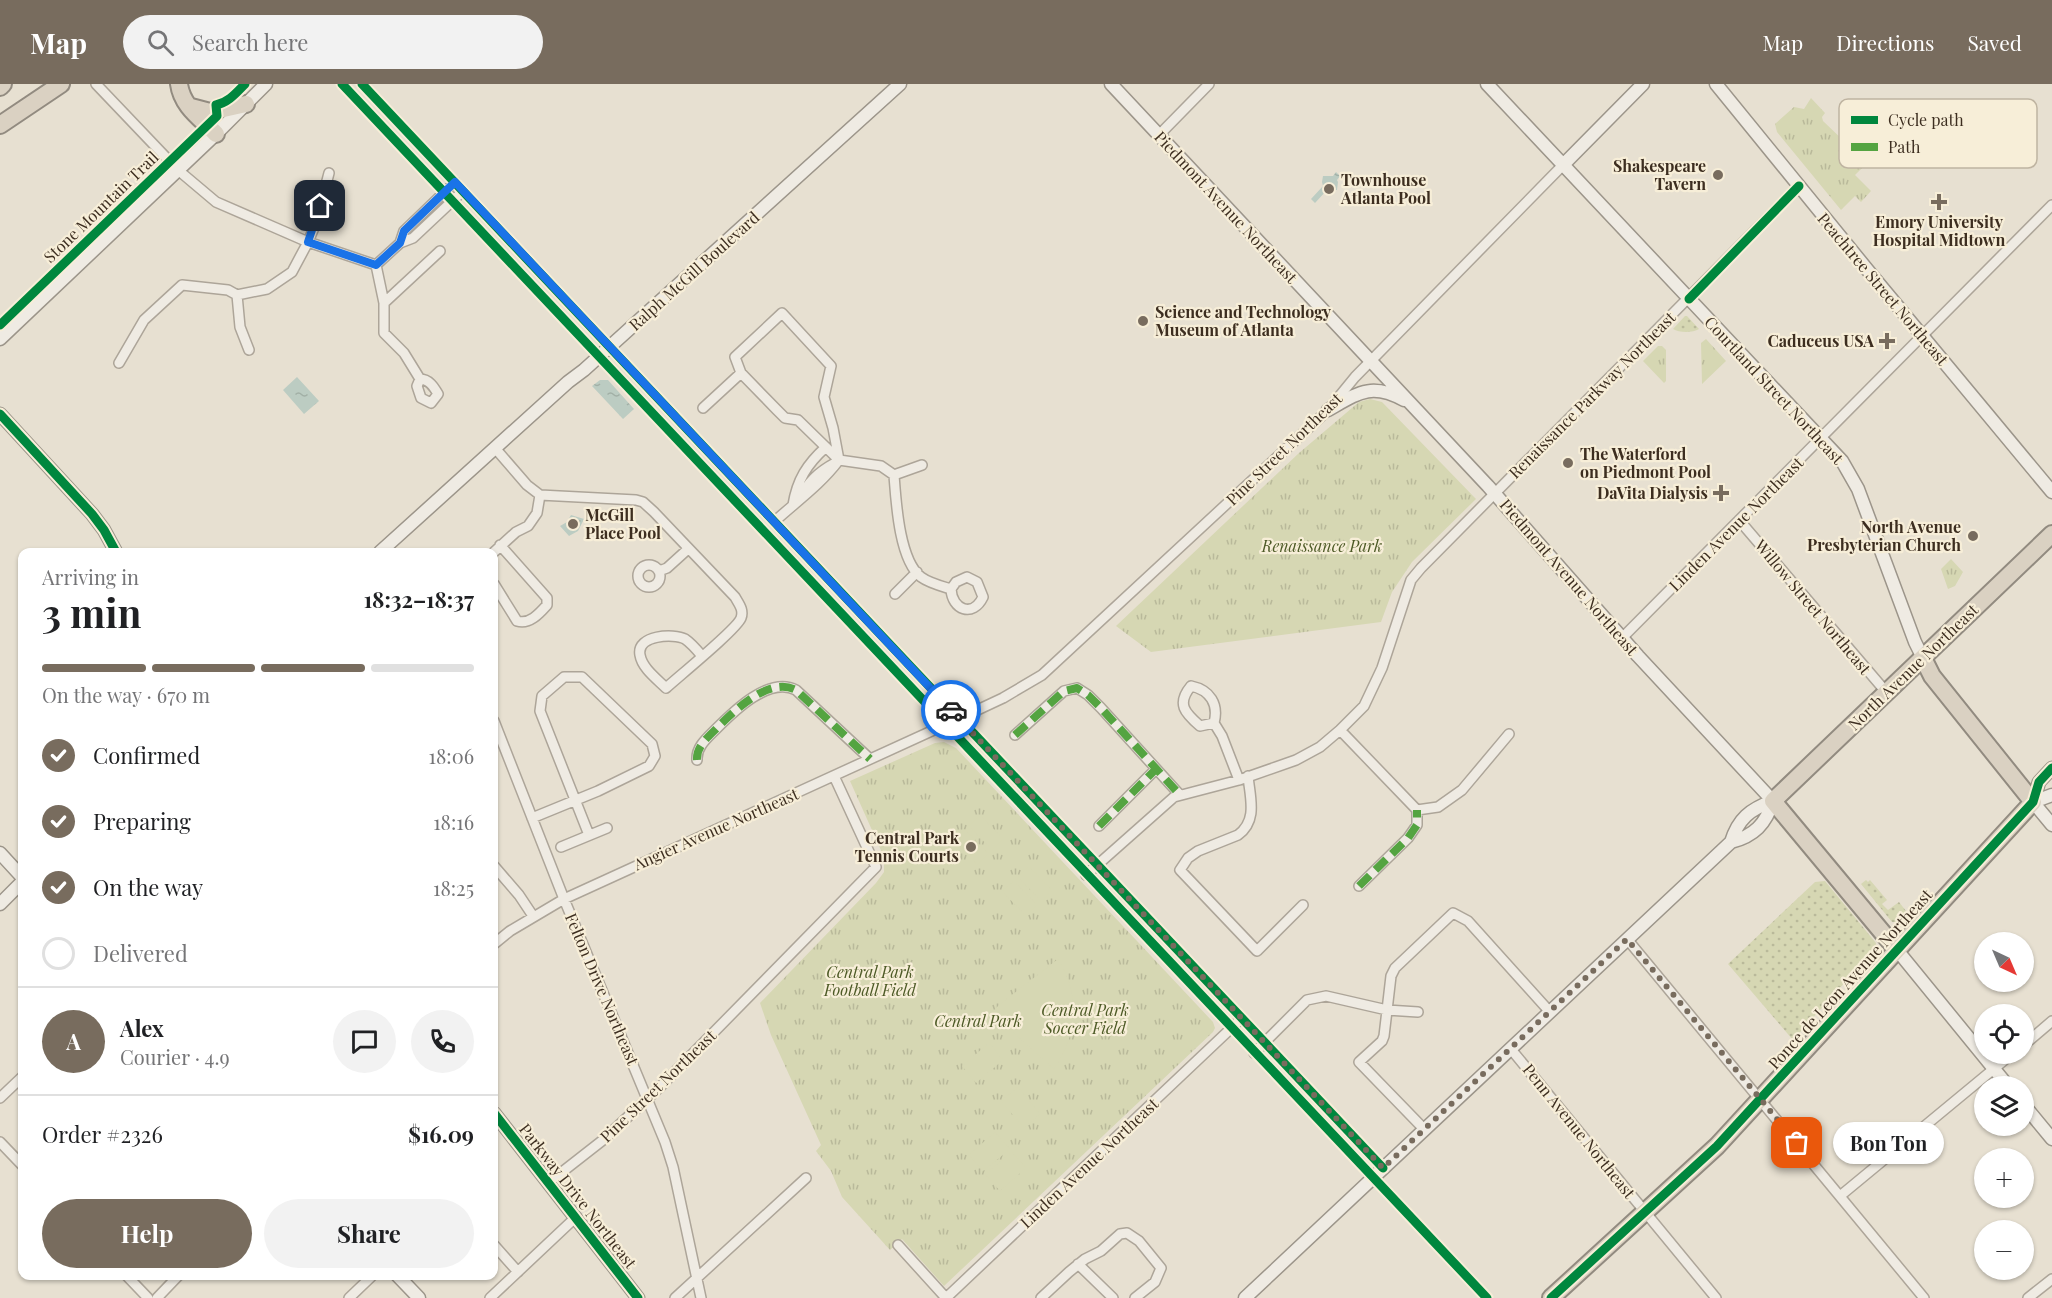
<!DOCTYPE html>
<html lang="en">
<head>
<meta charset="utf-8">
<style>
  body { margin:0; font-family:"Playfair Display",serif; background:#f2f2f2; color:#202124; height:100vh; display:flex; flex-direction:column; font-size:22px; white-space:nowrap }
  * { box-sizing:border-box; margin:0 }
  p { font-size:20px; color:#757577 }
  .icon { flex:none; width:33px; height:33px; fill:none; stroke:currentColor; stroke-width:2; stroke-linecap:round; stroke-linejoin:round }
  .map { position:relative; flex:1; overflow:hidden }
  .panel { position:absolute; left:18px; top:464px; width:480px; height:732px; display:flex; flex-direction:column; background:#fff; border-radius:12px; box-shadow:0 2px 4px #0004 }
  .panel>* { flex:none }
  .needle { width:39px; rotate:136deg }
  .buttons { position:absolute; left:1974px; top:848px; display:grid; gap:12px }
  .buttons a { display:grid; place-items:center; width:60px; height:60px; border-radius:50%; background:#fff; box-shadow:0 2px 4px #0004; font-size:30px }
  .pin { position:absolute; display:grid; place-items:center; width:51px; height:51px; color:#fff; margin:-26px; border-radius:12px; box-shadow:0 3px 9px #0006 }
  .courier { position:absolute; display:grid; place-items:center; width:60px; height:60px; margin:-30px; border:4px solid #1a73e8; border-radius:50%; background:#fff; color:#222; box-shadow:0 2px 8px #0007 }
  .bubble { position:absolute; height:42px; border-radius:21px; background:#fff; box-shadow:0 2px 4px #0004; font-size:20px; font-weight:700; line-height:42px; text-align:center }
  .overview em { font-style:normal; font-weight:700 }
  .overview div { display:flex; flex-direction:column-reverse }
  .overview { display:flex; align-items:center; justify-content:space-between; height:102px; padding:0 24px }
  h1 { font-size:39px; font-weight:700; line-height:45px }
  .bar { display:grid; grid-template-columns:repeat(4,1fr); gap:9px 6px; align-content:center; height:72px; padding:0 24px }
  .bar i { height:8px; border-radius:4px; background:#e0e0e0 }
  .bar .on { background:#786c5e }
  .bar p { grid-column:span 4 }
  .line { display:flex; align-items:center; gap:15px; padding:0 24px; border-top:2px solid #e0e0e0 }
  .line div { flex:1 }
  .round { display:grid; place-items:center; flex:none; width:63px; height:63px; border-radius:32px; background:#f2f2f2 }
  ol { padding:0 24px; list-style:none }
  li { display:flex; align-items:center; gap:18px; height:66px }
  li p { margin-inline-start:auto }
  li .icon { padding:6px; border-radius:50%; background:#786c5e; color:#fff; stroke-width:4 }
  li:last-child { color:#757577 }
  li i { width:33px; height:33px; border:3px solid #e0e0e0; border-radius:50% }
  .cta { display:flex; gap:12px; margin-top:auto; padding:12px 24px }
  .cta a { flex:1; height:69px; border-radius:36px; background:#786c5e; color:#fff; font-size:24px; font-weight:700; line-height:69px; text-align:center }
  .cta a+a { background:#f2f2f2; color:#202124 }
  header { display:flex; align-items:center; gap:36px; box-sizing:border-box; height:84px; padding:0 30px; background:#786c5e; color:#fff }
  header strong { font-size:28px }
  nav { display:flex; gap:33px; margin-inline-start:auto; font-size:21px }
  .search { width:420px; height:54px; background:#f2f2f2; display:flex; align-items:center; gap:15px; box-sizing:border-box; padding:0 21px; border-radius:33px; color:#757577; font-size:22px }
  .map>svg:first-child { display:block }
  .grass { fill:url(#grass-dots) }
  .park { fill:url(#park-tufts) }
  .pitch { fill:#d6d7b3 }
  .water { fill:url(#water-ripples) }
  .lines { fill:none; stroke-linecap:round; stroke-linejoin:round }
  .street-casing { stroke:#ada599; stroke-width:12 }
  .secondary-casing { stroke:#9c958a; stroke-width:15 }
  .highway-casing { stroke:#928b80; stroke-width:20 }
  .street { stroke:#efebe3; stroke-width:9 }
  .secondary { stroke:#efebe3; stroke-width:12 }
  .highway { stroke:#dad1c2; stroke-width:16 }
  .quiet { stroke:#54a441; stroke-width:8; stroke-dasharray:15 8; stroke-linecap:butt }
  .cycleway-casing { stroke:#f7eed8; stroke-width:13 }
  .cycleway { stroke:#00873e; stroke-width:9 }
  .done { stroke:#786c5e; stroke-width:6; stroke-dasharray:0 10.8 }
  .route { stroke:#1a73e8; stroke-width:8 }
  .poi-dot { fill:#786c5e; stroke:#f7eed8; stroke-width:2 }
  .labels { text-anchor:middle; stroke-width:4.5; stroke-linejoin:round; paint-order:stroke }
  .poi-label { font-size:16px; font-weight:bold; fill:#3d2e20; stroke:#f7eed8; text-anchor:end }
  .street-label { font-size:16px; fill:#3d2e20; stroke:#f7eed8 }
  .park-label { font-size:16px; font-style:italic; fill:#4d5a26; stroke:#f7eed8 }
  .key { fill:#f7eed8; stroke:#bfb4a1; stroke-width:1.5 }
  .key-label { font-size:16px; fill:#3d2e20 }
</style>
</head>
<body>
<header>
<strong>Map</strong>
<div class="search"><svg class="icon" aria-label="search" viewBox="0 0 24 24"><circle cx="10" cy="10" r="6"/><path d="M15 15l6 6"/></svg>Search here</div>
<nav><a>Map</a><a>Directions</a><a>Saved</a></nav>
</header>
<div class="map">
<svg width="2052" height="1214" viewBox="0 0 2052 1214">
  <defs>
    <pattern id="grass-dots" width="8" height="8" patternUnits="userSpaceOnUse" patternTransform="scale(1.5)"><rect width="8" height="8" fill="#d6d7b3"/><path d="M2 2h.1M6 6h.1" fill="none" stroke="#b9b99a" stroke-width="1.8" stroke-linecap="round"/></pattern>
    <pattern id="park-tufts" width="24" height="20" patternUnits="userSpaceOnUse" patternTransform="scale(1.5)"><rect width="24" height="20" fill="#d6d7b3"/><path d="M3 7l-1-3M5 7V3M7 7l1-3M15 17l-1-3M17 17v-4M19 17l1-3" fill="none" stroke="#b9b99a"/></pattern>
    <pattern id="water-ripples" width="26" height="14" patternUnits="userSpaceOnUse" patternTransform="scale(1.5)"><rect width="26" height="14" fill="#bcccc2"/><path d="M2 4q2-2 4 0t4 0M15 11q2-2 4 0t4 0" fill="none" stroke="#a2b0a6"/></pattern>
  </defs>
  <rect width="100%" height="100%" fill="#e7e0d1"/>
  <!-- grass -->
  <path class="grass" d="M 1685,232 L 1687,232 L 1699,245 C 1693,249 1679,249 1673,245 Z
    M 1866,796 L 1868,798 L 1870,796 L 1887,816 L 1882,820 L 1888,826 L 1899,818 L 1906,827 L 1896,838 L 1892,838 L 1861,800 Z
    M 1825,797 L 1876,859 L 1875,865 L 1793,956 L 1728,880 L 1815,798 Z"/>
  <!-- park -->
  <path class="park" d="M 1811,14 L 1825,29 L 1822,33 L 1823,37 L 1867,79 L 1855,91 L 1871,107 L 1861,118 L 1855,112 L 1841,126 L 1777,48 L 1775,40 L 1794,23 L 1804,25 Z
    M 1706,255 L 1726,277 L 1702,300 L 1701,259 Z
    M 1658,262 L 1662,262 L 1666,266 L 1666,297 L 1664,299 L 1643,277 Z
    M 1370,315 L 1382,318 L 1476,415 L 1412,478 L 1392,508 L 1381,538 L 1151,568 L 1116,542 L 1299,369 L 1359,318 Z
    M 1951,475 L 1963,488 L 1955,502 L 1948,505 L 1941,485 Z
    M 944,658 L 956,664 L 1213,938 L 1215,944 L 1213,948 L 944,1202 L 902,1155 L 890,1166 L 842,1113 L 831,1087 L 816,1067 L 821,1061 L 771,951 L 760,919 L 876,799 L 884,788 L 884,773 L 850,697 L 935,659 Z"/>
  <!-- pitch -->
  <path class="pitch" d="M 980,731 L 1003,755 L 992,766 L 969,742 Z
    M 965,745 L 988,770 L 977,781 L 954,756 Z
    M 1029,782 L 1052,807 L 1041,817 L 1018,793 Z
    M 1014,797 L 1037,821 L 1026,832 L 1002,807 Z
    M 1058,875 C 1081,913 1078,948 1054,985 L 996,933 L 996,924 L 999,921 Z
    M 989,959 L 1003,976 L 976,999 L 962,982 Z
    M 1018,1003 L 1040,1030 L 1024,1044 L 1001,1017 Z
    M 995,1048 L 1010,1065 L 983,1087 L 969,1071 Z
    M 1012,1068 L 1026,1084 L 1000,1107 L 985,1090 Z"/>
  <!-- water -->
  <path class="water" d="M 1336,88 L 1340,92 L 1337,96 L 1338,98 L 1337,106 L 1327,106 L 1315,119 L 1311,115 L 1323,102 L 1322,98 L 1323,92 L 1333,92 Z
    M 297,293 L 319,317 L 304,330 L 283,306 Z
    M 600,296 L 608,296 L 634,325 L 623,335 L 592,302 Z
    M 571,431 L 584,435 L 578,447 L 569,452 L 560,442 L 567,438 Z"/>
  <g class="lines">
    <!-- street casing -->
    <g class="street-casing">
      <path id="street" d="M 96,0 L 178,86 L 216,118 L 308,158 L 316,139 L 329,89
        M 342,0 L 1487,1214
        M 362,0 L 1383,1084
        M 1159,51 L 1209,0
        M 400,159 L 404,147 L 455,98
        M 384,219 L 376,181 L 400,159 L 413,154 L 463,107
        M 249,266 L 240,243 L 237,211 L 267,205 L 292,188 L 308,158 L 376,181
        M 119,279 L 144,236 L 182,201 L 228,206 L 237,211
        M 420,295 L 417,302 L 421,314 L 431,319 L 438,310 C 434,303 429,295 420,295 L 404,269 L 384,249 L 384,219 L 440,167
        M 703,324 L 741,289
        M 495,364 L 527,401 L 540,411 L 636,416 L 643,418 L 654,428 L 735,513 C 739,520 744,526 741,534 C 737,545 678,593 666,604 C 657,595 642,584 640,571 C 636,551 674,549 685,555 C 691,559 697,566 702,572
        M 839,376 L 833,344 L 824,313 L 831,282 L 782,229 L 735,273 L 741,289 L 777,326 L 785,334 L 798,336 L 839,376 L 881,382 L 894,391 C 896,417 899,476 921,493 C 929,499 941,502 951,505 C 952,526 973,534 983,513 L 977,498 L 967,493 L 956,498 L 951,505
        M 894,391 L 922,381
        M 801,413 C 808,397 820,387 835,379
        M 793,421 C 797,396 807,380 826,363
        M 1739,436 L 1887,609
        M 775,437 C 797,417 821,400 839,376
        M 494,468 L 516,448 L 528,442 L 537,429 L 540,411
        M638 492a11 11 0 1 1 22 0a11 11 0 1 1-22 0Z
        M 659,487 L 667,484 L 688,465
        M 494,500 L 517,537 C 529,541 539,530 547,521 L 547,514 L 500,461
        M 895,510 L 917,488
        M 1622,554 L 2052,121
        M 494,637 L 564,815 L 665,1058 L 673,1083 L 701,1214
        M 1214,639 L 1200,642 C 1185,629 1176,620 1191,602 C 1210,606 1219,620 1214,639 L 1222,652 L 1239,696
        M 1340,646 L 1417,726 L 1438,723 L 1462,706 L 1509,650
        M 1015,651 L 1064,607 L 1077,604 L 1088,611 L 1101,624 L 1180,711
        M 697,676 C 696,663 707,654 716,645 C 734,627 769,592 796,606 L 870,675
        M 1248,692 C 1250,714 1258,736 1238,751 L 1198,767 L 1188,774 L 1180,786 L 1257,867 L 1303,821
        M 532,734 L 598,707 L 649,682 L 655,672 L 652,660 L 582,593 L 564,593 L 542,612 L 540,627 L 589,751
        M 1099,742 L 1156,685
        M 561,763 L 607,744
        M 494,782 L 519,811 L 533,832
        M 1086,791 L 1174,713 L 1239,696 L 1296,676 L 1320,663 L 1340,646 L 1364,622 L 1382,584 L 1411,496 L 1421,484 L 1799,102
        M 1359,802 L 1408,754 L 1417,741 L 1417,726
        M 1627,855 L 1924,1214
        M 494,860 L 510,847 L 564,815 L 971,629 L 1003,614 L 1042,591 L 1328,326 L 1355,293 L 1563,81
        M 2024,961 L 2052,937
        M 1510,964 L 1716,1214
        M 1254,969 L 1307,916 L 1326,912 L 1387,926 L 1418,928
        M 0,1014 L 22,993
        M 1424,1045 L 1359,978 L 1382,957 L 1384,952 L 1391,892 L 1395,884 L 1453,829 L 1468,837 L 1550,928
        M 0,1058 L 22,1081
        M 548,1099 L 603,1056 L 661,1002 L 876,783 L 834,692
        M 1840,1112 L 2013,969
        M 494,1161 L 518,1188
        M 898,1161 L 946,1214
        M 1078,1180 L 1113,1214
        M 126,1191 L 148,1214
        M 157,1214 L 179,1191
        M 349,1214 L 373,1191
        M 490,1214 L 575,1134
        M 675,1214 L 806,1094
        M 946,1214 L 1242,934
        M 1041,1214 L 1069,1188 L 1085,1175 L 1101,1167 L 1120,1150 L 1127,1149 L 1139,1157 L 1161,1184 L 1155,1198 L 1135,1214
        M 2028,1214 L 2052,1195"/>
    </g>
    <!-- secondary casing -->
    <g class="secondary-casing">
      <path id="secondary" d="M 1111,0 L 1488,402 L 1638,572 L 1773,717
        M 1487,0 L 1842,377 L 1858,405 L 1915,558 L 1923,574
        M 1716,0 L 1870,189 L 2052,408
        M 1563,81 L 1643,0
        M 0,255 L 216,50 L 266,0
        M 1328,326 C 1358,309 1371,298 1404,316
        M 0,330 L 92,430 L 104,446 L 116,468
        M 380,468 L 568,298 L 584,286 L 900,0
        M 2033,718 L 2039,698 L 2052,684
        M 2033,718 L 2052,741
        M 2033,718 L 2052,711
        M 1731,758 C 1738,735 1750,725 1773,717
        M 0,769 L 22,793
        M 0,820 L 22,798
        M 1897,866 L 2008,1002
        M 2024,1021 L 2052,1055
        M 494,1029 L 638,1214
        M 397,1191 L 419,1214
        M 1245,1214 L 1731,758 C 1754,752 1766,740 1773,717"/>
    </g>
    <!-- highway casing -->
    <g class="highway-casing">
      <path id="highway" d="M 179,0 C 182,23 202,35 216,50
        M 0,3 L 3,0
        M 191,23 L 210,28 L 246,20
        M 0,41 L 61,0
        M 1897,866 L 1773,717 L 2052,450
        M 1551,1214 L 1717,1062 L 2033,718 L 1932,592 L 1923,574"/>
    </g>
    <!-- street -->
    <use href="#street" class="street"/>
    <!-- secondary -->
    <use href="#secondary" class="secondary"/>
    <!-- highway -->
    <use href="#highway" class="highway"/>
    <!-- quiet -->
    <path class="quiet" d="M 1015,651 L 1064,607 L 1077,604 L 1088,611 L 1101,624 L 1180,711
      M 697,676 C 696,663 707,654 716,645 C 734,627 769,592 796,606 L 870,675
      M 1099,742 L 1156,685
      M 1359,802 L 1408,754 L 1417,741 L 1417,726"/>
    <!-- cycleway casing -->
    <g class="cycleway-casing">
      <path id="cycleway" d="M 342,0 L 1487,1214
        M 362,0 L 1383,1084
        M 1689,215 L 1799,102
        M 0,241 L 217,32 L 216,21 C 229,18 236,9 245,0
        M 0,330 L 92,430 L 104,446 L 116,468
        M 494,1029 L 638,1214
        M 1551,1214 L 1717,1062 L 2033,718 L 2039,698 L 2052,684"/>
    </g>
    <!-- cycleway -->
    <use href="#cycleway" class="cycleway"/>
  </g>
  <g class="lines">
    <!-- done -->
    <path class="done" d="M 951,626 L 1383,1084 L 1627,855 L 1797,1059"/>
    <!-- route -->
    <path class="route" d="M 320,122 L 308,158 L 376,181 L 400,159 L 404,147 L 455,98 L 951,626"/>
  </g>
  <!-- markers -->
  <g class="poi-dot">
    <circle cx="1718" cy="91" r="6"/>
    <circle cx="1329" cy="105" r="6"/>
    <path d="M1936 109h6v6h6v6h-6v6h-6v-6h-6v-6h6z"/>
    <circle cx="1143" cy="237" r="6"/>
    <path d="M1884 248h6v6h6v6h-6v6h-6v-6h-6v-6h6z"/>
    <circle cx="1568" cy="379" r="6"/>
    <path d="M1718 400h6v6h6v6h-6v6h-6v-6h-6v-6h6z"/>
    <circle cx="573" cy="440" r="6"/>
    <circle cx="1973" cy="452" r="6"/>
    <circle cx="971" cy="763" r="6"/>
  </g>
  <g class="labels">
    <!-- poi labels -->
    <g class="poi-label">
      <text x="1706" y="88">Shakespeare<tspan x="1706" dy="18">Tavern</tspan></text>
      <text x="1341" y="102" text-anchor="start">Townhouse<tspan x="1341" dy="18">Atlanta Pool</tspan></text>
      <text x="1939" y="144" text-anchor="middle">Emory University<tspan x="1939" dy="18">Hospital Midtown</tspan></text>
      <text x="1155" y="234" text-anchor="start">Science and Technology<tspan x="1155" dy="18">Museum of Atlanta</tspan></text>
      <text x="1874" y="263">Caduceus USA</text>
      <text x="1580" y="376" text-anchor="start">The Waterford<tspan x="1580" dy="18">on Piedmont Pool</tspan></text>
      <text x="1708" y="415">DaVita Dialysis</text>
      <text x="585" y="437" text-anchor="start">McGill<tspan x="585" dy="18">Place Pool</tspan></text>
      <text x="1961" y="449">North Avenue<tspan x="1961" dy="18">Presbyterian Church</tspan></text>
      <text x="959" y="760">Central Park<tspan x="959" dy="18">Tennis Courts</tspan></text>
    </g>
    <!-- street labels -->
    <g class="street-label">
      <text transform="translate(101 123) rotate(-44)" y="6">Stone Mountain Trail</text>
      <text transform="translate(1226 123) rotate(47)" y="6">Piedmont Avenue Northeast</text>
      <text transform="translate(694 187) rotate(-42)" y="6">Ralph McGill Boulevard</text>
      <text transform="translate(1883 205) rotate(50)" y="6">Peachtree Street Northeast</text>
      <text transform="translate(1774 306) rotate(47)" y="6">Courtland Street Northeast</text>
      <text transform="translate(1592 311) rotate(-45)" y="6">Renaissance Parkway Northeast</text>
      <text transform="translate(1284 365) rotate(-44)" y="6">Pine Street Northeast</text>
      <text transform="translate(1736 440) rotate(-45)" y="6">Linden Avenue Northeast</text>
      <text transform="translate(1569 493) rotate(49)" y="6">Piedmont Avenue Northeast</text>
      <text transform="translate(1813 523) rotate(50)" y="6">Willow Street Northeast</text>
      <text transform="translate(1913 583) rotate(-44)" y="6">North Avenue Northeast</text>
      <text transform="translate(716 745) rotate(-24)" y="6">Angier Avenue Northeast</text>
      <text transform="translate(1850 895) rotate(-48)" y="6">Ponce de Leon Avenue Northeast</text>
      <text transform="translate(602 905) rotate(67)" y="6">Felton Drive Northeast</text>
      <text transform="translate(658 1002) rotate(-44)" y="6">Pine Street Northeast</text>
      <text transform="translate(1579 1047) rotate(51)" y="6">Penn Avenue Northeast</text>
      <text transform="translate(1089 1079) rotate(-43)" y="6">Linden Avenue Northeast</text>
      <text transform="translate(578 1112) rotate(52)" y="6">Parkway Drive Northeast</text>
    </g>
    <!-- park labels -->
    <g class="park-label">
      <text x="1322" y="468">Renaissance Park</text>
      <text x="870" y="894">Central Park<tspan x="870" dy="18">Football Field</tspan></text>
      <text x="1085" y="932">Central Park<tspan x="1085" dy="18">Soccer Field</tspan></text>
      <text x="978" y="943">Central Park</text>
    </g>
  </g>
  <!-- legend -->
  <rect x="1839" y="15" width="198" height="69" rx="9" class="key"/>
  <rect x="1851" y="32" width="27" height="8" fill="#00873e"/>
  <rect x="1851" y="59" width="27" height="8" fill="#54a441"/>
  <g class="key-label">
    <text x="1888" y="42">Cycle path</text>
    <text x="1888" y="69">Path</text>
  </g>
</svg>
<div class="buttons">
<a><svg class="needle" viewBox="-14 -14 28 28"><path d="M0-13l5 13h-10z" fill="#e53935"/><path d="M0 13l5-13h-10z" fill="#757577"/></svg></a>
<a><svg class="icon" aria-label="locate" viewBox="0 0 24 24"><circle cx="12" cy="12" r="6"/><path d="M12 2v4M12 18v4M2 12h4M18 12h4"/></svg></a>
<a><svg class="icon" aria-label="layers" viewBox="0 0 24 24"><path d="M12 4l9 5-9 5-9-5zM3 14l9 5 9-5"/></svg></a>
<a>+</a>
<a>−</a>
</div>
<div class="pin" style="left:1797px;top:1059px;background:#ea580c"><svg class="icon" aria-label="bag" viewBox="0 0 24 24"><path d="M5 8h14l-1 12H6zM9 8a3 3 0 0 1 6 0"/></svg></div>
<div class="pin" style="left:320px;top:122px;background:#1f2937"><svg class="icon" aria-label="home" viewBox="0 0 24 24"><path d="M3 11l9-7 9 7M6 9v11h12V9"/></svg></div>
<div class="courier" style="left:951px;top:626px"><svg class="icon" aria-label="car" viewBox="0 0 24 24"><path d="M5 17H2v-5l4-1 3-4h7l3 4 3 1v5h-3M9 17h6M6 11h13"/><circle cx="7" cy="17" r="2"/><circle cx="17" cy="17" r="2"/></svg></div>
<div class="bubble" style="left:1833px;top:1038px;width:111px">Bon Ton</div>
<section class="panel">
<div class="overview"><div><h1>3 min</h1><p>Arriving in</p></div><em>18:32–18:37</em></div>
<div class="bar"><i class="on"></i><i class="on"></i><i class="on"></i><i></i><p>On the way · 670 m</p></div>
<ol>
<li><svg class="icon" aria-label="check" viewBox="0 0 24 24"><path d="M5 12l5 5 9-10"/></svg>Confirmed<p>18:06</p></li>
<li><svg class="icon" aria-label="check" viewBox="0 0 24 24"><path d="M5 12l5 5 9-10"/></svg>Preparing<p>18:16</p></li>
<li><svg class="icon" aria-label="check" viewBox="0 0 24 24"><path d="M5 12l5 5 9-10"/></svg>On the way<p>18:25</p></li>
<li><i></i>Delivered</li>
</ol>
<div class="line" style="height:108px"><b class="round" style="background:#786c5e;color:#fff">A</b><div><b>Alex</b><p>Courier · 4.9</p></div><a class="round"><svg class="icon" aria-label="chat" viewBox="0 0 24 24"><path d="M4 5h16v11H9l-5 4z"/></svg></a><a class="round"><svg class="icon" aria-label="phone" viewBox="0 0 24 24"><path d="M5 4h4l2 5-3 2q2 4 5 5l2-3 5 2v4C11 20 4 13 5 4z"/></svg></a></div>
<div class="line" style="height:78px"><div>Order #2326</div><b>$16.09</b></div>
<div class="cta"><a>Help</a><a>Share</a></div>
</section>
</div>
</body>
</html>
